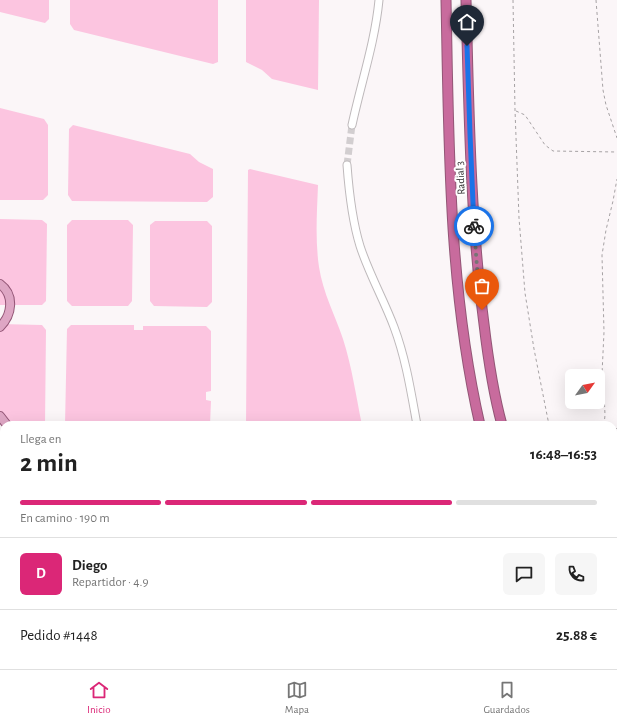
<!DOCTYPE html>
<html lang="es">
<head>
<meta charset="utf-8">
<style>
  body { margin:0; font-family:"Alegreya Sans",sans-serif; background:#f6f6f6; color:#222; height:100vh; display:flex; flex-direction:column; font-size:15px; white-space:nowrap }
  * { box-sizing:border-box; margin:0 }
  p { font-size:13px; color:#767676 }
  .icon { flex:none; width:22px; height:22px; fill:none; stroke:currentColor; stroke-width:2; stroke-linecap:round; stroke-linejoin:round }
  .map { position:relative; flex:1; overflow:hidden }
  .details { position:absolute; left:0px; top:421px; width:617px; height:248px; display:flex; flex-direction:column; background:#fff; border-radius:12px 12px 0 0; box-shadow:0 4px 16px #0002 }
  .details>* { flex:none }
  .needle { width:26px; rotate:57deg }
  .buttons { position:absolute; left:565px; top:369px; display:grid; gap:8px }
  .buttons a { display:grid; place-items:center; width:40px; height:40px; border-radius:6px; background:#fff; box-shadow:0 4px 16px #0002; font-size:20px }
  .pin { position:absolute; display:grid; place-items:center; width:34px; height:34px; color:#fff; margin:-41px -17px; border-radius:50% 50% 50% 0; rotate:-45deg; box-shadow:0 0 4px #0007 }
  .pin .icon { rotate:45deg }
  .courier { position:absolute; display:grid; place-items:center; width:40px; height:40px; margin:-20px; border:3px solid #1a73e8; border-radius:50%; background:#fff; color:#222; box-shadow:0 1px 5px #0007 }
  .overview em { font-style:normal; font-weight:700 }
  .overview div { display:flex; flex-direction:column-reverse }
  .overview { display:flex; align-items:center; justify-content:space-between; height:68px; padding:0 20px }
  h1 { font-size:26px; font-weight:700; line-height:30px }
  .bar { display:grid; grid-template-columns:repeat(4,1fr); gap:6px 4px; align-content:center; height:48px; padding:0 20px }
  .bar i { height:5px; border-radius:3px; background:#e0e0e0 }
  .bar .on { background:#db2777 }
  .bar p { grid-column:span 4 }
  .line { display:flex; align-items:center; gap:10px; padding:0 20px; border-top:1px solid #e0e0e0 }
  .line div { flex:1 }
  .round { display:grid; place-items:center; flex:none; width:42px; height:42px; border-radius:6px; background:#f6f6f6 }
  .tabs { display:flex; justify-content:space-around; align-items:center; height:56px; border-top:1px solid #e0e0e0; background:#fff; font-size:11px; color:#767676 }
  .tabs a { display:grid; justify-items:center; gap:2px }
  .tabs .on { color:#db2777 }
  .map>svg:first-child { display:block }
  .green { fill:#fcc5e0 }
  .lines { fill:none; stroke-linecap:round; stroke-linejoin:round }
  .secondary-tunnel { stroke:#d2ced0; stroke-width:7; stroke-dasharray:7 3.5; stroke-linecap:butt }
  .secondary-casing { stroke:#beb9bb; stroke-width:9 }
  .primary-casing { stroke:#935676; stroke-width:10 }
  .highway-casing { stroke:#935676; stroke-width:11 }
  .path { stroke:#a6a2a4; stroke-width:1; stroke-dasharray:3 3; stroke-linecap:butt }
  .secondary { stroke:#fff; stroke-width:7 }
  .primary { stroke:#dea6c4; stroke-width:8 }
  .highway { stroke:#c86b9d; stroke-width:9 }
  .done { stroke:#777475; stroke-width:4; stroke-dasharray:0 7.2 }
  .route { stroke:#1a73e8; stroke-width:5 }
  .labels { text-anchor:middle; stroke-width:4; stroke-linejoin:round; paint-order:stroke }
  .street-label { font-size:11px; fill:#302e2f; stroke:#fff }
</style>
</head>
<body>
<div class="map">
<svg width="617" height="669" viewBox="0 0 617 669">
  <rect width="100%" height="100%" fill="#fbf6f8"/>
  <!-- green -->
  <path class="green" d="M 0,0 L 49,0 L 49,19 L 45,23 L 0,12 Z
    M 70,0 L 218,0 L 218,62 L 213,64 L 74,30 L 70,24 Z
    M 246,0 L 319,0 L 318,90 L 272,79 L 262,70 L 246,62 Z
    M 0,108 L 44,119 L 48,125 L 48,195 L 43,200 L 0,200 Z
    M 73,125 L 190,154 L 199,162 L 213,169 L 213,197 L 207,202 L 72,201 L 68,195 L 69,129 Z
    M 250,169 L 318,185 C 317,212 315,240 319,267 C 323,293 335,315 343,339 C 352,367 356,396 362,425 L 246,425 L 248,170 Z
    M 0,219 L 42,220 L 47,224 L 46,301 L 42,305 L 0,305 Z
    M 72,220 L 128,220 L 133,225 L 132,301 L 128,306 L 72,306 L 67,301 L 67,225 Z
    M 155,221 L 207,221 L 212,226 L 212,302 L 207,307 L 154,306 L 150,301 L 150,225 Z
    M 0,324 L 42,325 L 46,330 L 45,425 L 16,425 L 0,420 Z
    M 71,325 L 134,325 L 134,330 L 143,330 L 143,326 L 206,326 L 211,331 L 211,391 L 206,392 L 206,400 L 211,401 L 210,425 L 65,425 L 67,329 Z
    M 0,527 L 4,528 L 4,548 L 0,548 Z
    M 0,575 L 4,576 L 4,626 L 0,626 Z
    M 0,643 L 4,643 L 4,665 L 43,665 L 43,669 L 0,669 Z
    M 63,665 L 129,665 L 129,669 L 63,669 Z
    M 146,665 L 208,665 L 208,669 L 146,669 Z
    M 244,665 L 315,665 L 318,669 L 244,669 Z"/>
  <g class="lines">
    <!-- secondary-tunnel -->
    <path class="secondary-tunnel" d="M 347,165 L 352,125"/>
    <!-- secondary casing -->
    <g class="secondary-casing">
      <path id="secondary" d="M 352,125 C 361,83 375,42 379,0
        M 347,165 C 349,192 352,220 360,246 C 369,274 384,300 394,327 C 406,359 411,392 417,425
        M 493,665 L 495,669"/>
    </g>
    <!-- primary casing -->
    <g class="primary-casing">
      <path id="primary" d="M 0,284 C 15,295 12,315 0,327
        M 0,416 L 7,425
        M 114,669 L 115,665"/>
    </g>
    <!-- highway casing -->
    <g class="highway-casing">
      <path id="highway" d="M 446,0 C 449,142 448,286 480,425
        M 466,0 C 469,108 470,216 484,324 C 488,358 493,392 502,425
        M 560,665 L 562,669
        M 584,665 L 586,669"/>
    </g>
    <!-- path -->
    <path class="path" d="M 513,0 L 515,110 L 519,218 L 525,293 L 534,349 L 549,425
      M 596,0 L 603,90 L 606,105 L 617,138
      M 516,111 L 525,115 L 545,145 L 553,151 L 617,152
      M 604,425 L 605,415 L 604,392 L 602,374 L 604,332 L 602,255 L 606,230 L 613,201 L 617,179
      M 613,434 L 617,428
      M 613,460 L 617,465
      M 613,477 L 617,490
      M 613,616 L 617,625"/>
    <!-- secondary -->
    <use href="#secondary" class="secondary"/>
    <!-- primary -->
    <use href="#primary" class="primary"/>
    <!-- highway -->
    <use href="#highway" class="highway"/>
  </g>
  <g class="lines">
    <!-- done -->
    <path class="done" d="M 474,226 L 478,281 L 482,310"/>
    <!-- route -->
    <path class="route" d="M 467,46 L 470,134 L 474,226"/>
  </g>
  <g class="labels">
    <!-- street labels -->
    <g class="street-label">
      <text transform="translate(460 178) rotate(-93)" y="4">Radial 3</text>
    </g>
  </g>
</svg>
<div class="buttons">
<a><svg class="needle" viewBox="-14 -14 28 28"><path d="M0-13l5 13h-10z" fill="#e53935"/><path d="M0 13l5-13h-10z" fill="#767676"/></svg></a>
</div>
<div class="pin" style="left:482px;top:310px;background:#ea580c"><svg class="icon" aria-label="bag" viewBox="0 0 24 24"><path d="M5 8h14l-1 12H6zM9 8a3 3 0 0 1 6 0"/></svg></div>
<div class="pin" style="left:467px;top:46px;background:#1f2937"><svg class="icon" aria-label="home" viewBox="0 0 24 24"><path d="M3 11l9-7 9 7M6 9v11h12V9"/></svg></div>
<div class="courier" style="left:474px;top:226px"><svg class="icon" aria-label="bike" viewBox="0 0 24 24"><circle cx="6" cy="16" r="4"/><circle cx="18" cy="16" r="4"/><path d="M6 16l4-8h5l3 8M10 8l3 8H6M13 5h3"/></svg></div>
<section class="details">
<div class="overview"><div><h1>2 min</h1><p>Llega en</p></div><em>16:48–16:53</em></div>
<div class="bar"><i class="on"></i><i class="on"></i><i class="on"></i><i></i><p>En camino · 190 m</p></div>
<div class="line" style="height:72px"><b class="round" style="background:#db2777;color:#fff">D</b><div><b>Diego</b><p>Repartidor · 4.9</p></div><a class="round"><svg class="icon" aria-label="chat" viewBox="0 0 24 24"><path d="M4 5h16v11H9l-5 4z"/></svg></a><a class="round"><svg class="icon" aria-label="phone" viewBox="0 0 24 24"><path d="M5 4h4l2 5-3 2q2 4 5 5l2-3 5 2v4C11 20 4 13 5 4z"/></svg></a></div>
<div class="line" style="height:52px"><div>Pedido #1448</div><b>25.88 €</b></div>
</section>
</div>
<nav class="tabs">
<a class="on"><svg class="icon" aria-label="home" viewBox="0 0 24 24"><path d="M3 11l9-7 9 7M6 9v11h12V9"/></svg>Inicio</a>
<a><svg class="icon" aria-label="map" viewBox="0 0 24 24"><path d="M3 6l6-2 6 2 6-2v14l-6 2-6-2-6 2zM9 4v14M15 6v14"/></svg>Mapa</a>
<a><svg class="icon" aria-label="saved" viewBox="0 0 24 24"><path d="M7 4h10v16l-5-4-5 4z"/></svg>Guardados</a>
</nav>
</body>
</html>
